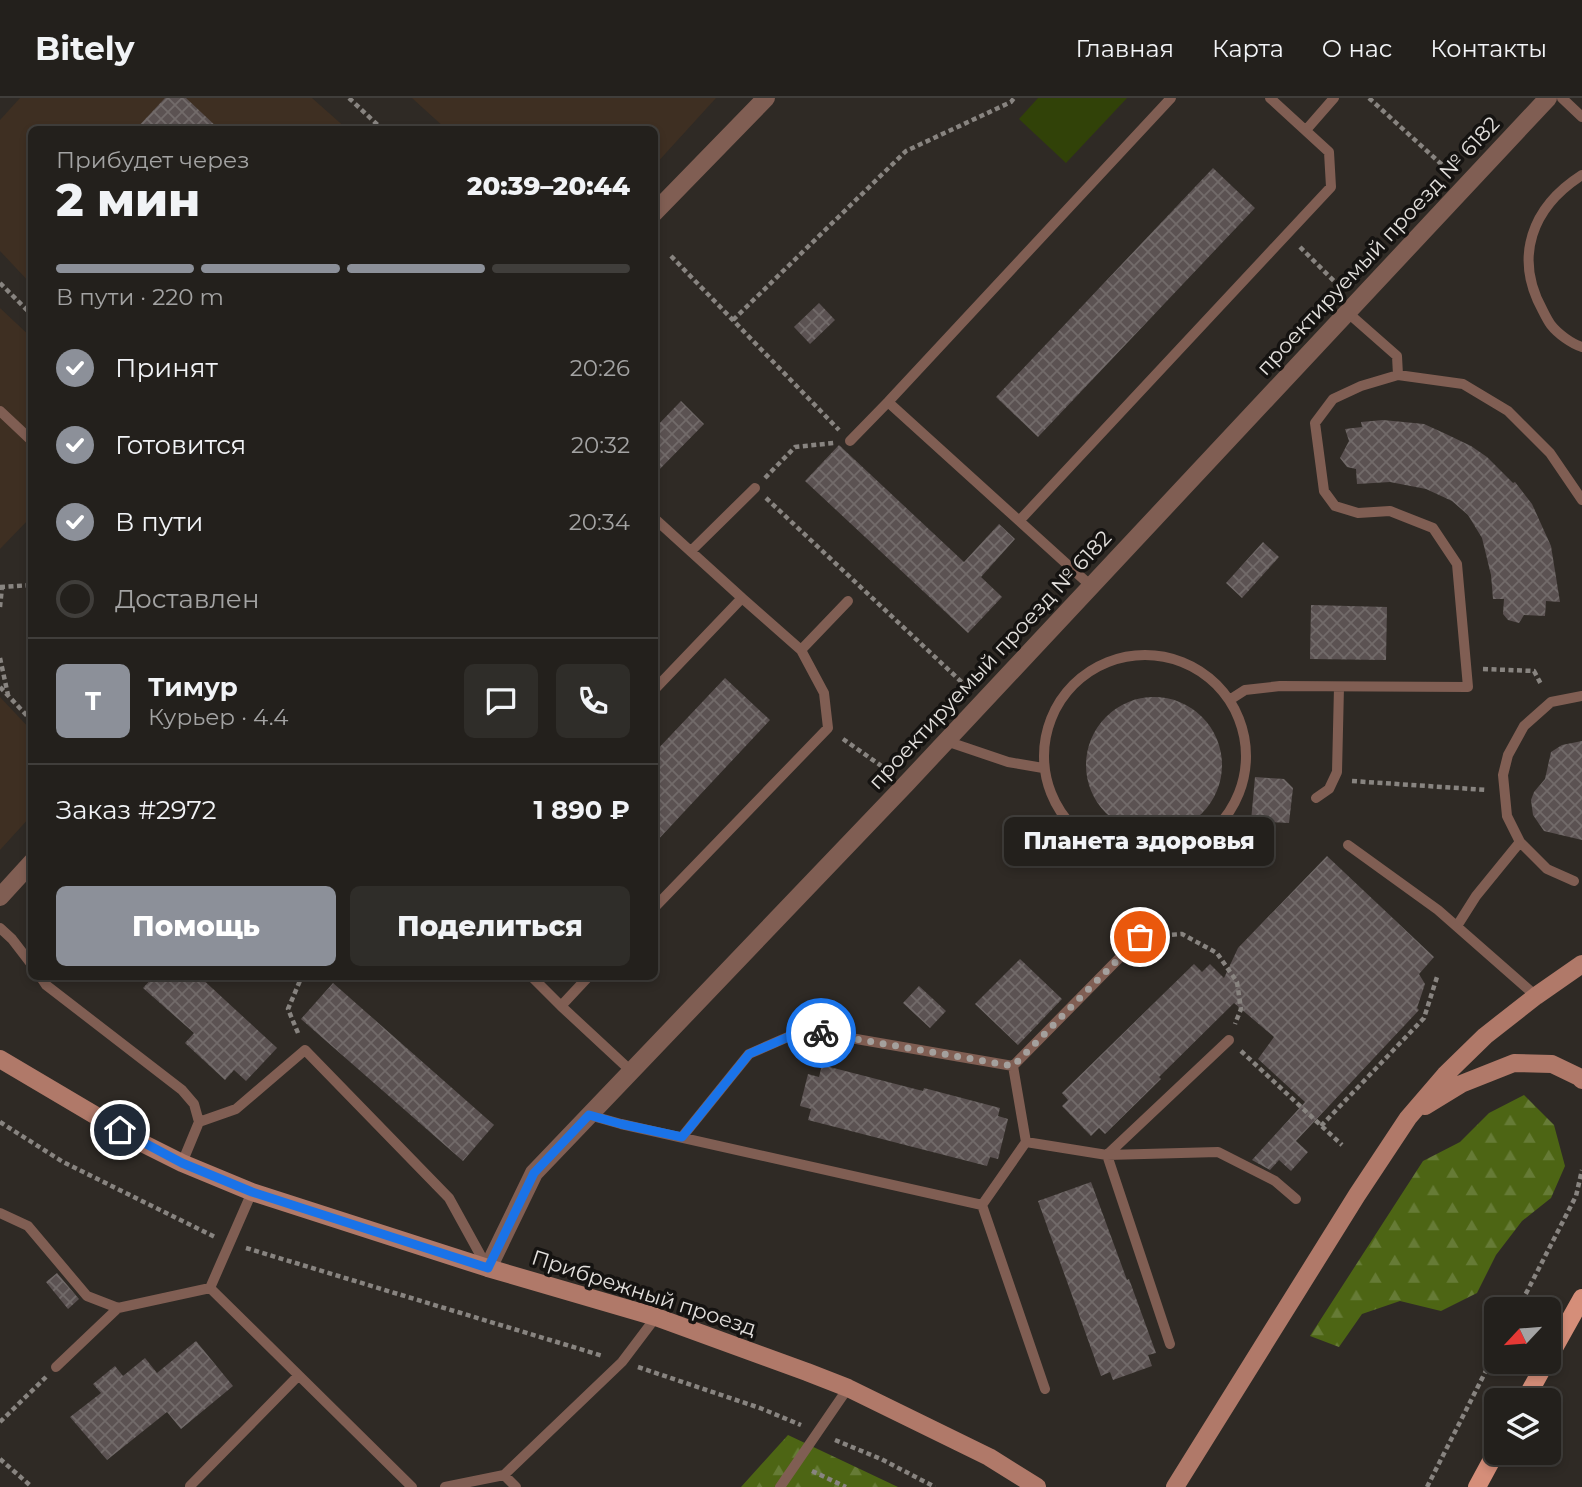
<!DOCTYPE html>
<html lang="ru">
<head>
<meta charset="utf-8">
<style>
  body { margin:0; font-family:Montserrat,sans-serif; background:#2f2d29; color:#f1f3f6; height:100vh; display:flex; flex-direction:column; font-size:26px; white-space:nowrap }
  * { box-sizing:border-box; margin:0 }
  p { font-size:23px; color:#a3a3a3 }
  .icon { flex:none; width:38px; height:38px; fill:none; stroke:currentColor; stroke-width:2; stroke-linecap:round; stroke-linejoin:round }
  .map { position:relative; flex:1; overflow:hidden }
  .drawer { position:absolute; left:28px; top:28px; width:630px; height:854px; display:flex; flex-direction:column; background:#23201c; border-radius:10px; box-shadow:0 4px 10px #0003,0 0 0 2px #403e3b }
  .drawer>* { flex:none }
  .needle { width:46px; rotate:244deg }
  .fabs { position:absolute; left:1484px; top:1199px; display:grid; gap:14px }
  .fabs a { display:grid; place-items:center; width:77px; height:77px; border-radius:10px; background:#23201c; box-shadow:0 4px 10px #0003,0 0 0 2px #403e3b; font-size:35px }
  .pin { position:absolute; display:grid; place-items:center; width:60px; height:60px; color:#fff; margin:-30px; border:4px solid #fff; border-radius:50%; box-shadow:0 2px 7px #0007 }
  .courier { position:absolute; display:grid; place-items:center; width:70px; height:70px; margin:-35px; border:5px solid #1a73e8; border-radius:50%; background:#fff; color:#222; box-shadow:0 2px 9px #0007 }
  .bubble { position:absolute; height:49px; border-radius:10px; background:#23201c; box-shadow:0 4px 10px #0003,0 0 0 2px #403e3b; font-size:23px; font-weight:800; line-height:49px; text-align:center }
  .head em { font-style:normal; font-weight:800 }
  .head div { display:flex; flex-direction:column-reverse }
  .head { display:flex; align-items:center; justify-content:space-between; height:119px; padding:0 28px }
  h1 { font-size:46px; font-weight:800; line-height:52px }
  .bar { display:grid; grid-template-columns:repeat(4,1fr); gap:10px 7px; align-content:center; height:84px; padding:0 28px }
  .bar i { height:9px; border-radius:5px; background:#403e3b }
  .bar .current { background:#8c9099 }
  .bar p { grid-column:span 4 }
  .line { display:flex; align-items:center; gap:18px; padding:0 28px; border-top:2px solid #403e3b }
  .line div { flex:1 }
  .round { display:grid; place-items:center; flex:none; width:74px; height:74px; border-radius:10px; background:#2f2d29 }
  ol { padding:0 28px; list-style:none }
  li { display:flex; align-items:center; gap:21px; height:77px }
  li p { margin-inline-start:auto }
  li .icon { padding:7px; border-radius:50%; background:#8c9099; color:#fff; stroke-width:4 }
  li:last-child { color:#a3a3a3 }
  li i { width:38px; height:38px; border:4px solid #403e3b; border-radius:50% }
  .cta { display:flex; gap:14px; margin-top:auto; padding:14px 28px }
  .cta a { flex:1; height:80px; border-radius:10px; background:#8c9099; color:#fff; font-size:28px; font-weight:800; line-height:80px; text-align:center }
  .cta a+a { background:#2f2d29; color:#f1f3f6 }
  header { display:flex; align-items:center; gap:42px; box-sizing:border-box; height:98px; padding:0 35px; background:#23201c; border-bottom:2px solid #403e3b }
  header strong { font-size:33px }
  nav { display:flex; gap:38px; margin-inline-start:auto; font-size:24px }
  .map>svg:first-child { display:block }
  .education { fill:#3e2f22 }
  .forest { fill:url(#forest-firs) }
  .pitch { fill:#314208 }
  .building { fill:url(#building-cross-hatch) }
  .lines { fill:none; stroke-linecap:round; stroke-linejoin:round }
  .path { stroke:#888480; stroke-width:4.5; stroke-dasharray:5 3.5; stroke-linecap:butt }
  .lane { stroke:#805e53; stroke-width:10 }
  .street { stroke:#805e53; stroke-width:18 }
  .secondary { stroke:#b07969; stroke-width:18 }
  .primary { stroke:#d58e79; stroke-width:18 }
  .done { stroke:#a4a09d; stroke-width:7; stroke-dasharray:0 12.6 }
  .route { stroke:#1a73e8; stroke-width:9 }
  .labels { text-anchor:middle; stroke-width:7; stroke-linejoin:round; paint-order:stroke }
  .street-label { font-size:21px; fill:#e3e0dd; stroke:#151311 }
</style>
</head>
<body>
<header>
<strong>Bitely</strong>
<nav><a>Главная</a><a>Карта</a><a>О нас</a><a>Контакты</a></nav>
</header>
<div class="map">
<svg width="1582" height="1389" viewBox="0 0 1582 1389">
  <defs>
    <pattern id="forest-firs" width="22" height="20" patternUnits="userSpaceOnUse" patternTransform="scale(1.75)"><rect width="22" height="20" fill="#4d6514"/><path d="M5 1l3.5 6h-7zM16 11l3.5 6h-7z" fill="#667b36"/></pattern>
    <pattern id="building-cross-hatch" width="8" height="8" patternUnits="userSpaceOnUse" patternTransform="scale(1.75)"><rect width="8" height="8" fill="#5b5252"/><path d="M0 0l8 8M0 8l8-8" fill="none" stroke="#726b6a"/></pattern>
  </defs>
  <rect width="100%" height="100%" fill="#2f2a25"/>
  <!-- education -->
  <path class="education" d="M 20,0 L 312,0 L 347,31 L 32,32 L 31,186 L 0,153 L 0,22 Z
    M 412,0 L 716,0 L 655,67 L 654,32 L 446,31 Z
    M 0,210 L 32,240 L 31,419 L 0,451 Z
    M 0,599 L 32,633 L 31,718 L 0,752 Z"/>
  <!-- forest -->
  <path class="forest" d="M 1524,997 L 1554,1027 L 1565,1068 L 1551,1100 L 1522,1123 L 1496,1157 L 1477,1195 L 1441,1213 L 1400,1203 L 1362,1216 L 1339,1249 L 1310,1238 L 1423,1063 L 1460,1044 L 1489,1015 Z
    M 788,1337 L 898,1389 L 741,1389 Z"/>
  <!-- pitch -->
  <path class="pitch" d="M 1038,0 L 1127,0 L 1066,65 L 1019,21 Z"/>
  <!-- building -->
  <path class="building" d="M 165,0 L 186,0 L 220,32 L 135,32 Z
    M 1213,70 L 1255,110 L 1038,339 L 996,299 Z
    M 819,205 L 835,222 L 810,246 L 794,229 Z
    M 681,303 L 704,326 L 654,377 L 654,331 Z
    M 1383,322 L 1424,326 L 1446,336 L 1471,348 L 1487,359 L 1513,385 L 1515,384 L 1532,406 L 1551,448 L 1560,504 L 1546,503 L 1545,518 L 1524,517 L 1519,525 L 1508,522 L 1503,516 L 1504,501 L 1493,501 L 1491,477 L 1482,440 L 1468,417 L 1452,403 L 1426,391 L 1390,384 L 1357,386 L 1356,371 L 1347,369 L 1340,360 L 1349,343 L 1345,331 L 1362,329 L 1361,324 Z
    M 839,347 L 964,464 L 999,426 L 1015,441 L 981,479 L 1002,499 L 968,535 L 805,383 Z
    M 1263,444 L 1279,459 L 1242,500 L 1226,485 Z
    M 1311,507 L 1387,509 L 1386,562 L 1310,561 Z
    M 725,580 L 770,622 L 654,746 L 654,655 Z
    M1086 667a68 68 0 1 1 136 0a68 68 0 1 1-136 0Z
    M 1582,643 L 1582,742 L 1544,733 L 1533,717 L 1531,702 L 1534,694 L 1545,681 L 1551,654 L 1562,647 Z
    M 1255,679 L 1284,681 L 1293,690 L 1289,725 L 1251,723 Z
    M 1327,758 L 1434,859 L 1419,876 L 1425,886 L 1417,910 L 1419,912 L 1296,1043 L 1308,1054 L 1291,1073 L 1279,1062 L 1270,1072 L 1252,1062 L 1305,1004 L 1258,961 L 1274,939 L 1234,905 L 1159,979 L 1161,981 L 1105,1036 L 1099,1030 L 1091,1038 L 1062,1008 L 1068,1002 L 1062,995 L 1194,866 L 1202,874 L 1210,866 L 1224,880 L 1238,850 Z
    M 1020,861 L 1062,901 L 1018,947 L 975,906 Z
    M 154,878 L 199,878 L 277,950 L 246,983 L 234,972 L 225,982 L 185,945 L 194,935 L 143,890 Z
    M 333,885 L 494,1027 L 463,1063 L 301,921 Z
    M 919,888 L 946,913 L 930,930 L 903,905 Z
    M 822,967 L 923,993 L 924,990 L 1000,1010 L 998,1018 L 1008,1021 L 998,1061 L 990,1059 L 987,1068 L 808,1022 L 811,1011 L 800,1008 L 808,976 L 819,979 Z
    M 1091,1084 L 1127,1182 L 1129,1181 L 1156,1255 L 1148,1257 L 1152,1268 L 1113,1282 L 1110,1274 L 1101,1278 L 1038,1103 Z
    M 57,1175 L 79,1201 L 68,1211 L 46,1184 Z
    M 196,1243 L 233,1288 L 181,1331 L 167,1314 L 107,1362 L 70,1319 L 101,1295 L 93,1286 L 115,1268 L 123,1278 L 145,1260 L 157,1275 Z"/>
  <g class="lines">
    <!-- path -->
    <path class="path" d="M 349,0 L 383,32
      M 1369,0 L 1451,75
      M 1300,149 L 1341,190
      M 671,158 L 839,332
      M 0,185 L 32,217
      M 733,222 L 906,53 L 1011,4 L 1014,0
      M 765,380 L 795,349 L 834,345
      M 766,400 L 969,591
      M 0,489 L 32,487
      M 0,509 L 2,489
      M 0,560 L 8,597
      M 1483,571 L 1534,573 L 1542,588
      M 0,589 L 32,623
      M 843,641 L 890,674
      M 1352,683 L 1487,692
      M 1155,838 L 1182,836 L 1217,855 L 1237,884 L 1241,911 L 1235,926
      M 298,935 L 288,911 L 302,878
      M 1241,953 L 1342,1047
      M 0,1024 L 63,1064 L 215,1139
      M 1321,1028 L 1424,920 L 1437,879
      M 246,1150 L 603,1258
      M 1518,1211 L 1576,1098 L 1582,1072
      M 638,1269 L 760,1310 L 801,1327
      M 0,1324 L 46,1279
      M 835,1342 L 881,1361 L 935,1389
      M 0,1361 L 32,1389
      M 812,1373 L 846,1389
      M 1427,1389 L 1496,1253"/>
    <!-- lane -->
    <path class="lane" d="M 1562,0 L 1582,19
      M 1306,32 L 1334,0
      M 1582,77 C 1532,109 1513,159 1543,213 C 1545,217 1548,223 1551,227 C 1558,236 1572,246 1582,249
      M 1347,214 L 1397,258 L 1398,277 L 1463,286 L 1508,313 L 1550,355 L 1582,402
      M 888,304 L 1091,488
      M 0,313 L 32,343
      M 850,343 L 888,304 L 1171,0
      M 654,420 L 742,500 L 654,592
      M 1020,422 L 1331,89 L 1329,54 L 1270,0
      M 691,453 L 755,390
      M 801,552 L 848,503
      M1044 658a101 101 0 1 1 202 0a101 101 0 1 1-202 0Z
      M 1231,601 L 1245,592 L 1280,588 L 1468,589 L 1457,466 L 1433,430 L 1390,413 L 1358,415 L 1335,408 L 1324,393 L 1315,325 L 1333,301 L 1361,288 L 1398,277
      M 946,643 L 1008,664 L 1043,670
      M 1316,700 L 1329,691 L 1337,674 L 1339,589
      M 1348,747 L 1438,812 L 1536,898
      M 1574,783 L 1547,771 L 1520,744 L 1507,718 L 1503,677 L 1508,657 L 1524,628 L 1551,604 L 1582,598
      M 654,810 L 828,630 L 824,595 L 801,552 L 742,500
      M 1457,828 L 1476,798 L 1520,744
      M 0,830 L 12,841 L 32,867
      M 40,878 L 46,887 L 182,992 L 194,1006 L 199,1024
      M 531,878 L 561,908 L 589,878
      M 561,908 L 631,973
      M 589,1017 L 621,1026 L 982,1107 L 1045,1291
      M 682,1039 L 749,956 L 804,932 L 1013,968 L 1140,839
      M 1026,1044 L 1107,1057 L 1170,1246
      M 1107,1057 L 1218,1054 L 1275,1083 L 1296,1101
      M 1107,1057 L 1229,942
      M 182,1065 L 199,1024 L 236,1011 L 305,952 L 449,1100 L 487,1169
      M 982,1107 L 1026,1044 L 1013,968
      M 0,1115 L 28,1128 L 87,1198 L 118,1210
      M 210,1190 L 252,1094
      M 56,1269 L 118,1210 L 210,1190 L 412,1389
      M 504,1377 L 516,1389
      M 190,1388 L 298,1278
      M 445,1389 L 504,1377 L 622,1264 L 656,1219
      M 780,1389 L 848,1290"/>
    <!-- street -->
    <path class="street" d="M 654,115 L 766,0
      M 0,799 L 32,764
      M 488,1170 L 534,1075 L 906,686 L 1548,0"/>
    <!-- secondary -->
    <path class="secondary" d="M 0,961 L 142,1045 L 182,1065 L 252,1094 L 488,1170 L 656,1219 L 807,1274 L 848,1290 L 989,1359 L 1037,1389
      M 1425,1008 L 1461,986 L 1514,965 L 1552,966 L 1579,979 L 1582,982
      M 1175,1389 L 1357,1097 L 1408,1020 L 1445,977 L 1485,938 L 1536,898 L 1582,866"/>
    <!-- primary -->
    <path class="primary" d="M 1549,1259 L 1582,1200
      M 1525,1302 L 1546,1264
      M 1477,1389 L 1496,1354"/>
  </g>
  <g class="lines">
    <!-- done -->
    <path class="done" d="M 821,935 L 1013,968 L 1140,839"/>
    <!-- route -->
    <path class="route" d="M 120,1032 L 182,1065 L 252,1094 L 488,1170 L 534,1075 L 589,1017 L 621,1026 L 682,1039 L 749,956 L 804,932 L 821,935"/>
  </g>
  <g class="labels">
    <!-- street labels -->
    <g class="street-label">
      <text transform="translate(1378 148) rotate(-47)" y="7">проектируемый проезд № 6182</text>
      <text transform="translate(990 562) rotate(-47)" y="7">проектируемый проезд № 6182</text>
      <text transform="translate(644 1195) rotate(18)" y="7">Прибрежный проезд</text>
    </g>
  </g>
</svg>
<div class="fabs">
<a><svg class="needle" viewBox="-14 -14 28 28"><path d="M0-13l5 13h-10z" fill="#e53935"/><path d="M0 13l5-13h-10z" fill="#a3a3a3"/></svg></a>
<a><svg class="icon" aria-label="layers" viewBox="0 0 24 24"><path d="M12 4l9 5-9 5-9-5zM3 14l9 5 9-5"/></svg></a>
</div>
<div class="pin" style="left:1140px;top:839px;background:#ea580c"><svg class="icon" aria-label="bag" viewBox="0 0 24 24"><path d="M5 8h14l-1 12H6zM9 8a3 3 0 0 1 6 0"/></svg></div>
<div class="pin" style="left:120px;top:1032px;background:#1f2937"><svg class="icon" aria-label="home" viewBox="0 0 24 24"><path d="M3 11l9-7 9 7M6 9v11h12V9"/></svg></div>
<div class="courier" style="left:821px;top:935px"><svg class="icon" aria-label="bike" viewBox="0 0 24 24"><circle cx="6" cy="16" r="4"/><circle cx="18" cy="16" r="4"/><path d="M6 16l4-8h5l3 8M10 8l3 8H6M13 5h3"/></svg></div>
<div class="bubble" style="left:1004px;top:719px;width:270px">Планета здоровья</div>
<section class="drawer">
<div class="head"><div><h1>2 мин</h1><p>Прибудет через</p></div><em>20:39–20:44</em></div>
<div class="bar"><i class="current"></i><i class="current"></i><i class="current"></i><i></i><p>В пути · 220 m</p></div>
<ol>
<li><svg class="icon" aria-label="check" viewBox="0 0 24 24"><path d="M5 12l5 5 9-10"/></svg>Принят<p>20:26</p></li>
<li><svg class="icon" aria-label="check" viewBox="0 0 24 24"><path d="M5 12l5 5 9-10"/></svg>Готовится<p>20:32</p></li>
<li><svg class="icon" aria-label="check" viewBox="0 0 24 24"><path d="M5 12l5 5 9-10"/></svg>В пути<p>20:34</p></li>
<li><i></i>Доставлен</li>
</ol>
<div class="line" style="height:126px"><b class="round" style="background:#8c9099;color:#fff">Т</b><div><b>Тимур</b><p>Курьер · 4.4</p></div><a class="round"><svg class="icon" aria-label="chat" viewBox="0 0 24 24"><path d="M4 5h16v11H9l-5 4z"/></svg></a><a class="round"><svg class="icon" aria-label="phone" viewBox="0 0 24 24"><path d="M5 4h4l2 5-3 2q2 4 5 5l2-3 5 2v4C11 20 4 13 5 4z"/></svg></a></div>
<div class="line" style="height:91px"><div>Заказ #2972</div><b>1 890 ₽</b></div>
<div class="cta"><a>Помощь</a><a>Поделиться</a></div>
</section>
</div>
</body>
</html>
